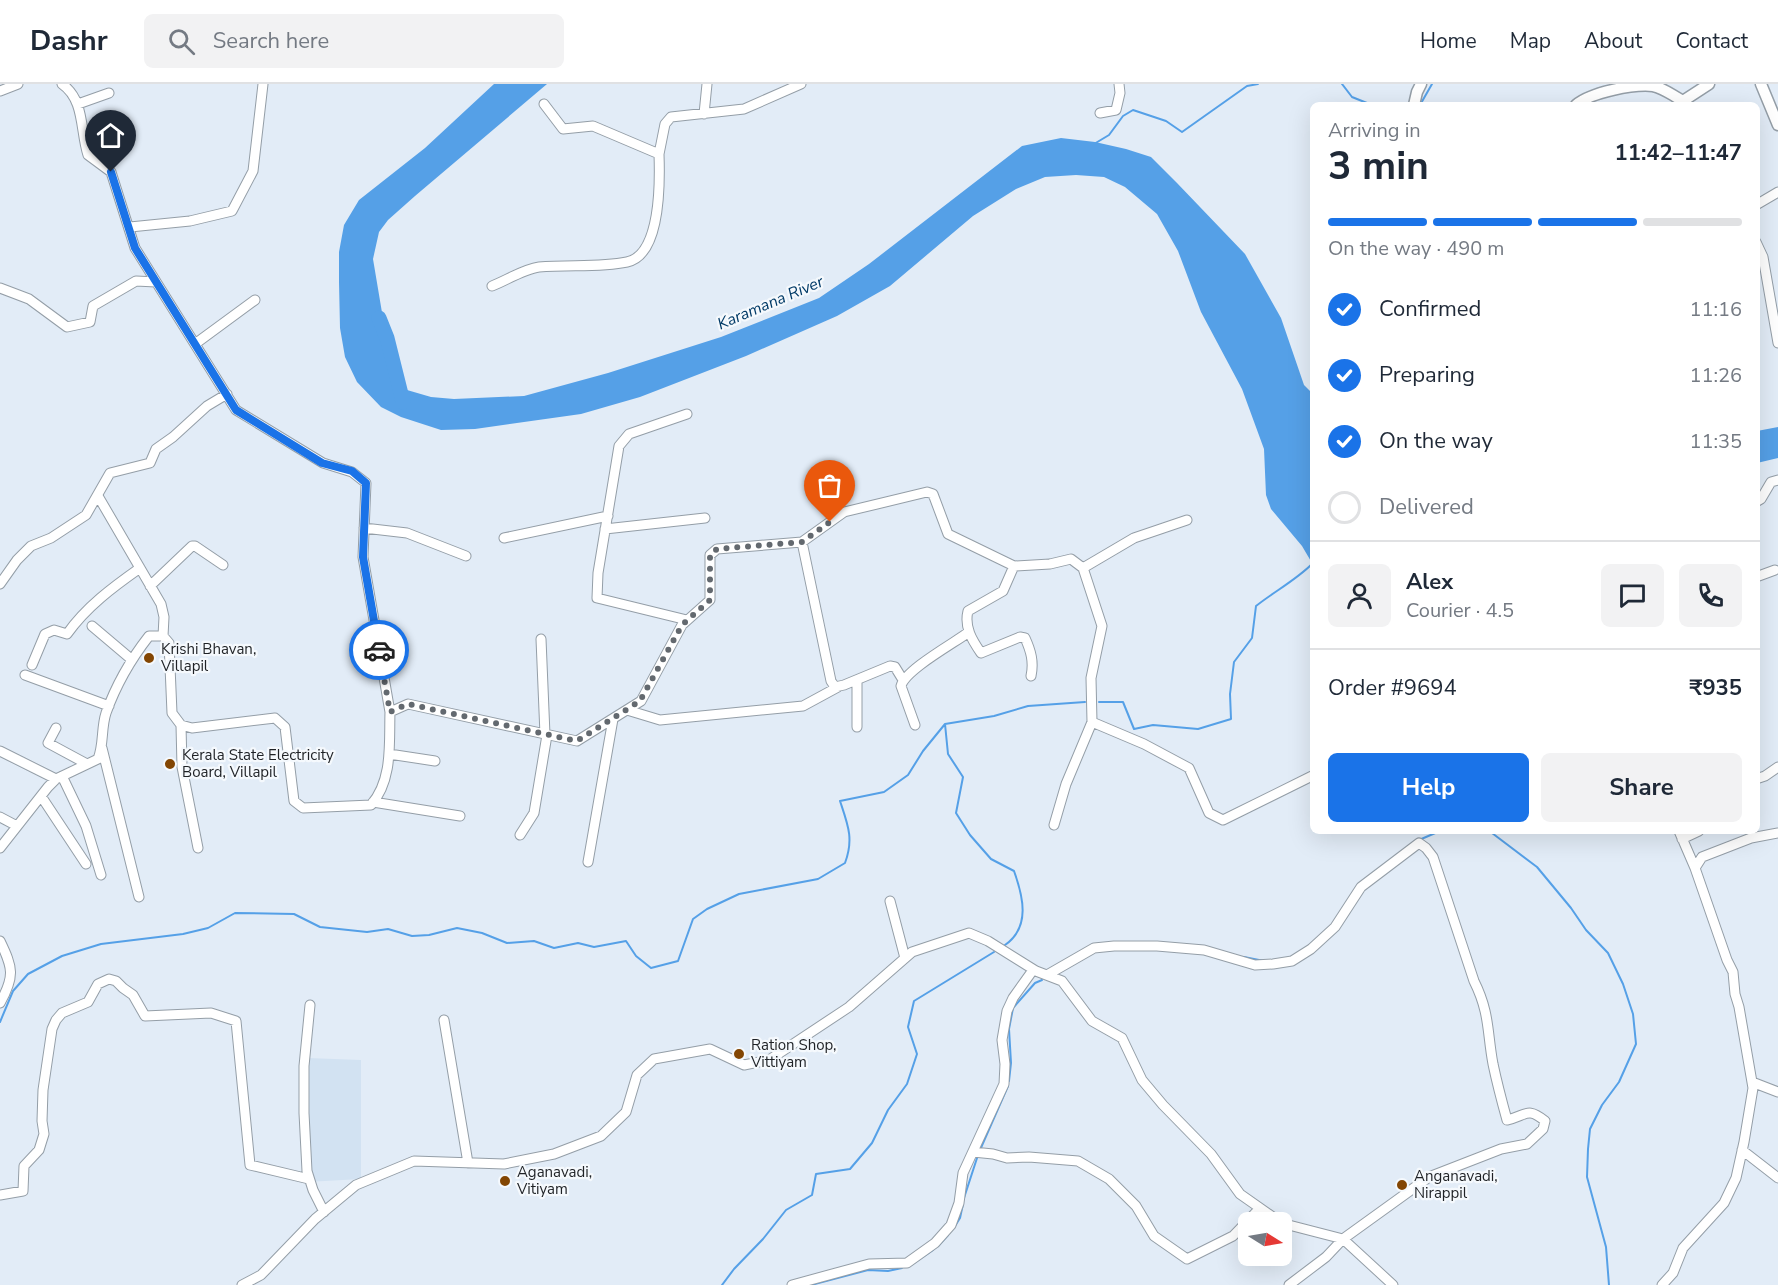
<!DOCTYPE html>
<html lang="en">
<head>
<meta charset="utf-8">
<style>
  body { margin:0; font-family:"Nunito Sans",sans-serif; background:#f2f2f3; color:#1f2937; height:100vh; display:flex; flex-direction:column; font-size:22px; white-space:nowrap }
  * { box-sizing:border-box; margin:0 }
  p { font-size:20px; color:#747a83 }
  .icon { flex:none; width:33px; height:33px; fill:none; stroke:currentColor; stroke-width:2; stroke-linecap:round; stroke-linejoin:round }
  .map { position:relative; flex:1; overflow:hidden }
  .details { position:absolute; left:1310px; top:18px; width:450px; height:732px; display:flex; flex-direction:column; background:#fff; border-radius:9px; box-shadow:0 6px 24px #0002 }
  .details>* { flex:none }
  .needle { width:39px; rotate:101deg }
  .fabs { position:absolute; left:1238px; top:1128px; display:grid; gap:12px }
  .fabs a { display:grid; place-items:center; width:54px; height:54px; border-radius:9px; background:#fff; box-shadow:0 6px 24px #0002; font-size:30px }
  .pin { position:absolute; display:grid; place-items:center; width:51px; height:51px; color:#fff; margin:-62px -26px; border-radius:50% 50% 50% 0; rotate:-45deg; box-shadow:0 0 6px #0007 }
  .pin .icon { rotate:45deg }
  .courier { position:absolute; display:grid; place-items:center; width:60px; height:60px; margin:-30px; border:4px solid #1a73e8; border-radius:50%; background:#fff; color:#222; box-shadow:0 2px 8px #0007 }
  .headline em { font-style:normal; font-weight:700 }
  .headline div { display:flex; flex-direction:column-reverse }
  .headline { display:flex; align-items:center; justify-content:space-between; height:102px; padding:0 18px }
  h1 { font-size:39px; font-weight:700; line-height:45px }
  .bar { display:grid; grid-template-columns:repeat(4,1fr); gap:9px 6px; align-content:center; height:72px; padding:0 18px }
  .bar i { height:8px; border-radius:4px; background:#e0e1e3 }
  .bar .selected { background:#1a73e8 }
  .bar p { grid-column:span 4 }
  .line { display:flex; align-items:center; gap:15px; padding:0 18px; border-top:2px solid #e0e1e3 }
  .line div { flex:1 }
  .round { display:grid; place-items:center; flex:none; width:63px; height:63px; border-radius:9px; background:#f2f2f3 }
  ol { padding:0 18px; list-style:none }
  li { display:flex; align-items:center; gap:18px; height:66px }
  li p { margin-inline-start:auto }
  li .icon { padding:6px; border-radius:50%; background:#1a73e8; color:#fff; stroke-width:4 }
  li:last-child { color:#747a83 }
  li i { width:33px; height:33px; border:3px solid #e0e1e3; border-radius:50% }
  .cta { display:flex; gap:12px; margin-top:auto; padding:12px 18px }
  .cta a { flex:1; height:69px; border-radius:9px; background:#1a73e8; color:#fff; font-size:24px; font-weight:700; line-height:69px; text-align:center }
  .cta a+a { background:#f2f2f3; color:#1f2937 }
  header { display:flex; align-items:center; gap:36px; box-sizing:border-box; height:84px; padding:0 30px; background:#fff; border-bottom:2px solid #e0e1e3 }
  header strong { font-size:28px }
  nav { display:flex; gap:33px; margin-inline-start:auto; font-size:21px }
  .search { width:420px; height:54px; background:#f2f2f3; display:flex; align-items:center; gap:15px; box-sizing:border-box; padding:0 21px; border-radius:9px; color:#747a83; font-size:22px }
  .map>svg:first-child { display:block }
  .built { fill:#d2e2f2 }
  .water { fill:#55a0e7 }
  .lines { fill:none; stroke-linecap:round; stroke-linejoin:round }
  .stream { stroke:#55a0e7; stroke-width:2 }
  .river { stroke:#55a0e7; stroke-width:15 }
  .minor-casing { stroke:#949ea7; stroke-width:11 }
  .tertiary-casing { stroke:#949ea7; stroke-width:13 }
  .minor { stroke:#fff; stroke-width:9 }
  .tertiary { stroke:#fff; stroke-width:10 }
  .done { stroke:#63696f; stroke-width:6; stroke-dasharray:0 10.8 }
  .route { stroke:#1a73e8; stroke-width:8 }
  .poi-dot { fill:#834603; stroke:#f5f9fd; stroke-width:2 }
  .labels { text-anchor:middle; stroke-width:4.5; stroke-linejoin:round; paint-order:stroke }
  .poi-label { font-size:15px; fill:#1f2226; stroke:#f5f9fd; text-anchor:start }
  .water-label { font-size:16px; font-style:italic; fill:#003a67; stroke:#f5f9fd }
</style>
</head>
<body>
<header>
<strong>Dashr</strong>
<div class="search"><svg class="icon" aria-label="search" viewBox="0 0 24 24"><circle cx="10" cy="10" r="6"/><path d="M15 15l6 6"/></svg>Search here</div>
<nav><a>Home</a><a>Map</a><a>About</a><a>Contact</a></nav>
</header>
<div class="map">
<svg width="1778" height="1201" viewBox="0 0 1778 1201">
  <rect width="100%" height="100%" fill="#e2ecf7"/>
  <!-- built -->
  <path class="built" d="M 308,974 L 361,976 L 361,1095 L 307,1098 Z"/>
  <!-- water -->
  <path class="water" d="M 494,0 L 547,0 L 415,112 L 388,136 L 379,148 L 373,175 L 393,294 L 407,306 L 431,313 L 454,315 L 524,312 L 608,289 L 721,253 L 819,214 L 869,180 L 1022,62 L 1061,54 L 1095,58 L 1126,65 L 1151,73 L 1177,99 L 1245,170 L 1281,234 L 1304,301 L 1312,309 L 1312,479 L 1302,462 L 1271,425 L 1266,411 L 1264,365 L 1242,305 L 1201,228 L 1178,167 L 1157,130 L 1125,103 L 1104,93 L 1076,91 L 1045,93 L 1016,105 L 973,132 L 890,202 L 837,232 L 746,272 L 640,313 L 581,330 L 475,345 L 441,346 L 401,333 L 381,323 L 357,298 L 345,273 L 340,244 L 339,198 L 339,168 L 344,141 L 359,116 L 425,64 Z
    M 1778,343 L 1778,374 L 1757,379 L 1757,347 Z"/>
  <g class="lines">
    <!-- stream -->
    <path class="stream" d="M 1342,0 L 1352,13 L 1372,21
      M 1420,21 L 1432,0
      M 1094,60 L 1109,51 L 1123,32 L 1133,26 L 1166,37 L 1182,48 L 1247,2 L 1258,0
      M 1099,618 L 1123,618 L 1134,645 L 1153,641 L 1198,645 L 1231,635 L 1230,610 L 1234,578 L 1252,554 L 1256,522 C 1275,507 1296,496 1312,480
      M 1477,747 L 1492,749 L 1537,783 L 1571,824 L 1586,846 L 1608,869 L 1623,900 L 1633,930 L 1636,960 L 1619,998 L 1602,1021 L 1590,1045 L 1588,1065 L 1587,1093 L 1606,1163 L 1609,1201
      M 1419,756 L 1440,747
      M 1119,858 L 1143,858
      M 1005,861 C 1031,843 1023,812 1014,787 L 991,775 L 970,751 L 956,729 L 963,693 L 948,670 L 945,640 L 994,632 L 1028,622 L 1085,618
      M 1244,873 L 1264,877
      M 0,938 L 13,907 L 28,890 L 62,872 L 101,860 L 183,850 L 208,844 L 235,829 L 294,830 L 320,843 L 367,848 L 388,845 L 412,852 L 429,851 L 457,844 L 482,849 L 507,859 L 534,857 L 554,864 L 578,859 L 594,863 L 626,857 L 636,872 L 651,884 L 678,877 L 693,835 L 707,825 L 739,810 L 818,795 L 845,779 C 854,755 848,741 840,717 L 884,708 L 908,691 L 923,667 L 945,640
      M 1009,997 L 1011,979 L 1009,945 L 1013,924 L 1035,899 L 1042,896
      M 980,1066 L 1008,1002
      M 964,1114 L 978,1071
      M 955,1142 L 960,1134 L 963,1120
      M 938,1162 L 948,1151
      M 911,1181 L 933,1166
      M 722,1201 L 734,1185 L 763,1155 L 786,1126 L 812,1111 L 816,1090 L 850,1085 L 872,1059 L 888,1026 L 907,1000 L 917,970 L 908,943 L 914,917 L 994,868
      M 811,1201 L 868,1186 L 888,1187 L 902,1184"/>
    <!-- river -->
    <path class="river" d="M 379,234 L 387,254 L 403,318"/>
    <!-- minor casing -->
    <g class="minor-casing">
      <path id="minor" d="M 62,0 C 85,16 80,47 88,71 L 111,88 L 135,164 L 236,326 L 323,379 L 352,388 L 366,399 L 363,473 L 390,628
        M 0,7 L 18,0
        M 78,20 L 109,9
        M 544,20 L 563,45 L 593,42 L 659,70 L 665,40 L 671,33 L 744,25 L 801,0
        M 1100,29 L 1116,26 L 1120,9 L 1119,0
        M 704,30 L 707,0
        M 1756,121 L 1778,108
        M 130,143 L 190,137 L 232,127 L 253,87 L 263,0
        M 1756,158 L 1763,173 L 1778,259
        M 492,202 C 507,196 524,185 539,183 C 568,180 599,184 627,178 C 661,171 660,98 659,70
        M 0,204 L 29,215 L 67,243 L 90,238 L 93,222 L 136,197 L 156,198
        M 195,260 L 255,216
        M 98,412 L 161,520 L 164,533 L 163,552
        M 1756,418 L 1761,415 L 1771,398 L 1778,396
        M 364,444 L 407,449 L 466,472
        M 605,445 L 705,434
        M 504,454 L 608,432
        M 802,458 L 831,597 L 835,603 L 844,601 L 890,582 L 895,583 L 903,596
        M 1014,482 L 1003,507 L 968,527 C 964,543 972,556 981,569 L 1020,553 L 1025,554 C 1031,567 1034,578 1031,592
        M 1083,484 L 1134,454 L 1187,436
        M 1756,493 L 1775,486
        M 0,500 L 17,476 L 31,462 L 51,454 L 86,431 L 110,389 L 150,379 L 156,365 L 173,353 L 207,322 L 227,310
        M 150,502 L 192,462 L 195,462 L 223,481
        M 687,536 L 597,514 L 598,489 L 619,362 L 629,350 L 687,330
        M 92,542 L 131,575
        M 541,555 L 545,651
        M 32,581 L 45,550 L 54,546 L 67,550 C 86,523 113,503 140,484
        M 25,591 L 109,622
        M 627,626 L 660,636 L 803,622 L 838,603
        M 181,641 L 182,683 L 198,764
        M 915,641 L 901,602 C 905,586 954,559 969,548
        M 857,643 L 857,596
        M 56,644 L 48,659 L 87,680
        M 102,664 L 139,813
        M 0,667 L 56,695
        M 389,670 L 435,677
        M 62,692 L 86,742 L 101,791
        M 1756,695 L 1765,692 L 1778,683
        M 41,712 L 86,780
        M 373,718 L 460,732
        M 0,733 L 17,742
        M 1054,741 L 1066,700 L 1092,638
        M 1679,747 L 1695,784
        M 520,751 L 534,729 L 547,651
        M 1682,755 L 1699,747
        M 0,764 L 48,703 L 56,695 L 98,675 C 104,660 101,644 106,629 C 116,601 131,575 149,552 L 163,552 L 169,559 L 172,629 L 181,641 L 192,644 L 275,634 L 285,643 L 294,717 L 303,724 L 371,721 C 393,696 389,659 390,628 L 408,620 L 577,657 L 641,617 L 682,541 L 710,516 L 710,471 L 717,465 L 802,458 L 844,428 L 927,408 L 933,410 L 948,450 L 1014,482 L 1050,480 L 1071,475 L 1083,484 L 1102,542 L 1091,594 L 1092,638 L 1144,660 L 1189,684 L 1209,729 L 1223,736 L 1312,692
        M 588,778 L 613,635
        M 890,817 L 905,874
        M 0,857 C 13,884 15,892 0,919
        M 1047,891 L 1094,864 L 1114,862 L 1157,862 L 1204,866 L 1255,881 L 1273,880 L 1292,877 L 1311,865 L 1335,843 L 1361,803 L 1419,759 L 1426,764 L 1433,773 L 1474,897 C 1490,929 1487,948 1493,980 C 1497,999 1502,1018 1507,1036 C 1526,1032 1527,1022 1545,1037 L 1543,1045 L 1527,1060 L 1501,1065 L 1429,1093 L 1343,1155 L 1326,1173 L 1289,1201
        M 310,921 L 304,982 L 304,1029 L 307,1087 L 313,1106 L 324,1128
        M 444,936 L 468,1079
        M 1752,998 L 1778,1008
        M 1742,1066 L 1778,1094
        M 973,1068 L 993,1070 L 1007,1074 L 1029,1073 L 1078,1077 L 1109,1095 L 1136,1122 L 1154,1152 L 1187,1175 L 1233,1152 L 1260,1124
        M 0,1111 L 23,1107 L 24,1082 L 39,1066 L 44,1050 L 42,1037 L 43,1006 L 52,945 L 56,936 L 62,929 L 88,918 L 98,900 L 109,895 L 116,897 L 123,904 L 133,911 L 145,932 L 211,929 L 236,937 L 250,1081 L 309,1095
        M 1281,1139 L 1343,1155 L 1393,1201
        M 242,1201 L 261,1191 L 315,1135 L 356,1101 L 414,1077 L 504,1080 L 554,1070 L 601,1052 L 626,1028 L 637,991 L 654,975 L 710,965 L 744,981 L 769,976 L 849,923 L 912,868 L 969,849 L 988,857 L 1036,887 L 1062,897 L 1092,937 L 1122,954 L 1142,996 L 1163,1021 L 1211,1070 L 1240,1110 L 1280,1138
        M 792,1201 L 869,1180 L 907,1179 L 935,1159 L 951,1141 L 959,1119 L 963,1089 L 1004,1000 L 1005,980 L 1002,956 L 1007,927 L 1013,914 L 1033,886
        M 1662,1201 L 1673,1189 L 1683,1164 L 1724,1119 L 1736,1094 L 1744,1058 L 1753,1004 L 1739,923 L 1735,910 L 1733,888 L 1727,876 L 1695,784 L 1702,773 L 1751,754 L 1778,749"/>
    </g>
    <!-- tertiary casing -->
    <g class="tertiary-casing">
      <path id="tertiary" d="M 1761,0 L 1778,41
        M 1414,21 L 1417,8 L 1421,0
        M 1576,21 C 1591,8 1634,0 1653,2 C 1664,4 1673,12 1683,17 L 1709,0"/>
    </g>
    <!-- minor -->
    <use href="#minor" class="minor"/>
    <!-- tertiary -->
    <use href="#tertiary" class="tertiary"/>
  </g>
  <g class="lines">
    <!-- done -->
    <path class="done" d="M 379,566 L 390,628 L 408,620 L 577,657 L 640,617 L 682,541 L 710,516 L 710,471 L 717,465 L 802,458 L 830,438"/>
    <!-- route -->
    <path class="route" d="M 111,88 L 135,164 L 236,326 L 322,379 L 352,387 L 366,399 L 363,473 L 379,566"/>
  </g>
  <!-- markers -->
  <g class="poi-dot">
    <circle cx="149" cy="574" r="6"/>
    <circle cx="170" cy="680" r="6"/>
    <circle cx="739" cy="970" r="6"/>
    <circle cx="505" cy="1097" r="6"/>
    <circle cx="1402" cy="1101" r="6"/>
  </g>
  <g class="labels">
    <!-- poi labels -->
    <g class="poi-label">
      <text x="161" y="570">Krishi Bhavan,<tspan x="161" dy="17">Villapil</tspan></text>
      <text x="182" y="676">Kerala State Electricity<tspan x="182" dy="17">Board, Villapil</tspan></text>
      <text x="751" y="966">Ration Shop,<tspan x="751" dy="17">Vittiyam</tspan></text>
      <text x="517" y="1093">Aganavadi,<tspan x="517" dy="17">Vitiyam</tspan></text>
      <text x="1414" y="1097">Anganavadi,<tspan x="1414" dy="17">Nirappil</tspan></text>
    </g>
    <!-- water labels -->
    <g class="water-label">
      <text transform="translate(770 218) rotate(-23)" y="6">Karamana River</text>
    </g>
  </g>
</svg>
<div class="fabs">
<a><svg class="needle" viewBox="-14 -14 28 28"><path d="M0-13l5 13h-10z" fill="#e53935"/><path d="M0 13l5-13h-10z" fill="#747a83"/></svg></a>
</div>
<div class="pin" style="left:830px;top:438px;background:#ea580c"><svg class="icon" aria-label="bag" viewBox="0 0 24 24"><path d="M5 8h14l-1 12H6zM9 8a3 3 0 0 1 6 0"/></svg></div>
<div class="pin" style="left:111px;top:88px;background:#1f2937"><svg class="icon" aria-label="home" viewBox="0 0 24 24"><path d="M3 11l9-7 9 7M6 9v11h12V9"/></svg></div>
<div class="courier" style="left:379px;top:566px"><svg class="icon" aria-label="car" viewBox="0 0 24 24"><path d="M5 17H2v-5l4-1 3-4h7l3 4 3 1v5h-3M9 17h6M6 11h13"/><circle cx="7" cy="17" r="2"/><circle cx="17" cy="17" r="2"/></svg></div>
<section class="details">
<div class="headline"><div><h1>3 min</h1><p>Arriving in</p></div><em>11:42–11:47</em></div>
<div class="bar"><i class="selected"></i><i class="selected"></i><i class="selected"></i><i></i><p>On the way · 490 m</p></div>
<ol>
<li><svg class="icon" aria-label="check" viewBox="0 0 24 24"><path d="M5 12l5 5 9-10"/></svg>Confirmed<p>11:16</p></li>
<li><svg class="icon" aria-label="check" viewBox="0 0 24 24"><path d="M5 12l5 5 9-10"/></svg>Preparing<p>11:26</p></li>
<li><svg class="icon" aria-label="check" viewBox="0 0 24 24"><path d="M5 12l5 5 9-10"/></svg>On the way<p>11:35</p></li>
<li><i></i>Delivered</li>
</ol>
<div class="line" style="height:108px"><a class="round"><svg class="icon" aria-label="person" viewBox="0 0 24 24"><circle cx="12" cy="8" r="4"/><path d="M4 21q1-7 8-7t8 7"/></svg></a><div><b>Alex</b><p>Courier · 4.5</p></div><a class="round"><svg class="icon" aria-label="chat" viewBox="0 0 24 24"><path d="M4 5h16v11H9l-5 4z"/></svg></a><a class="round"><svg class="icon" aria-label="phone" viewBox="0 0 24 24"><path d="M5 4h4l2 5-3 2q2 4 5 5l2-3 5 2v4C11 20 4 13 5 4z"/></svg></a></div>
<div class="line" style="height:78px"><div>Order #9694</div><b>₹935</b></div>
<div class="cta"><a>Help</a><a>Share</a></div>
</section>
</div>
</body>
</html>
